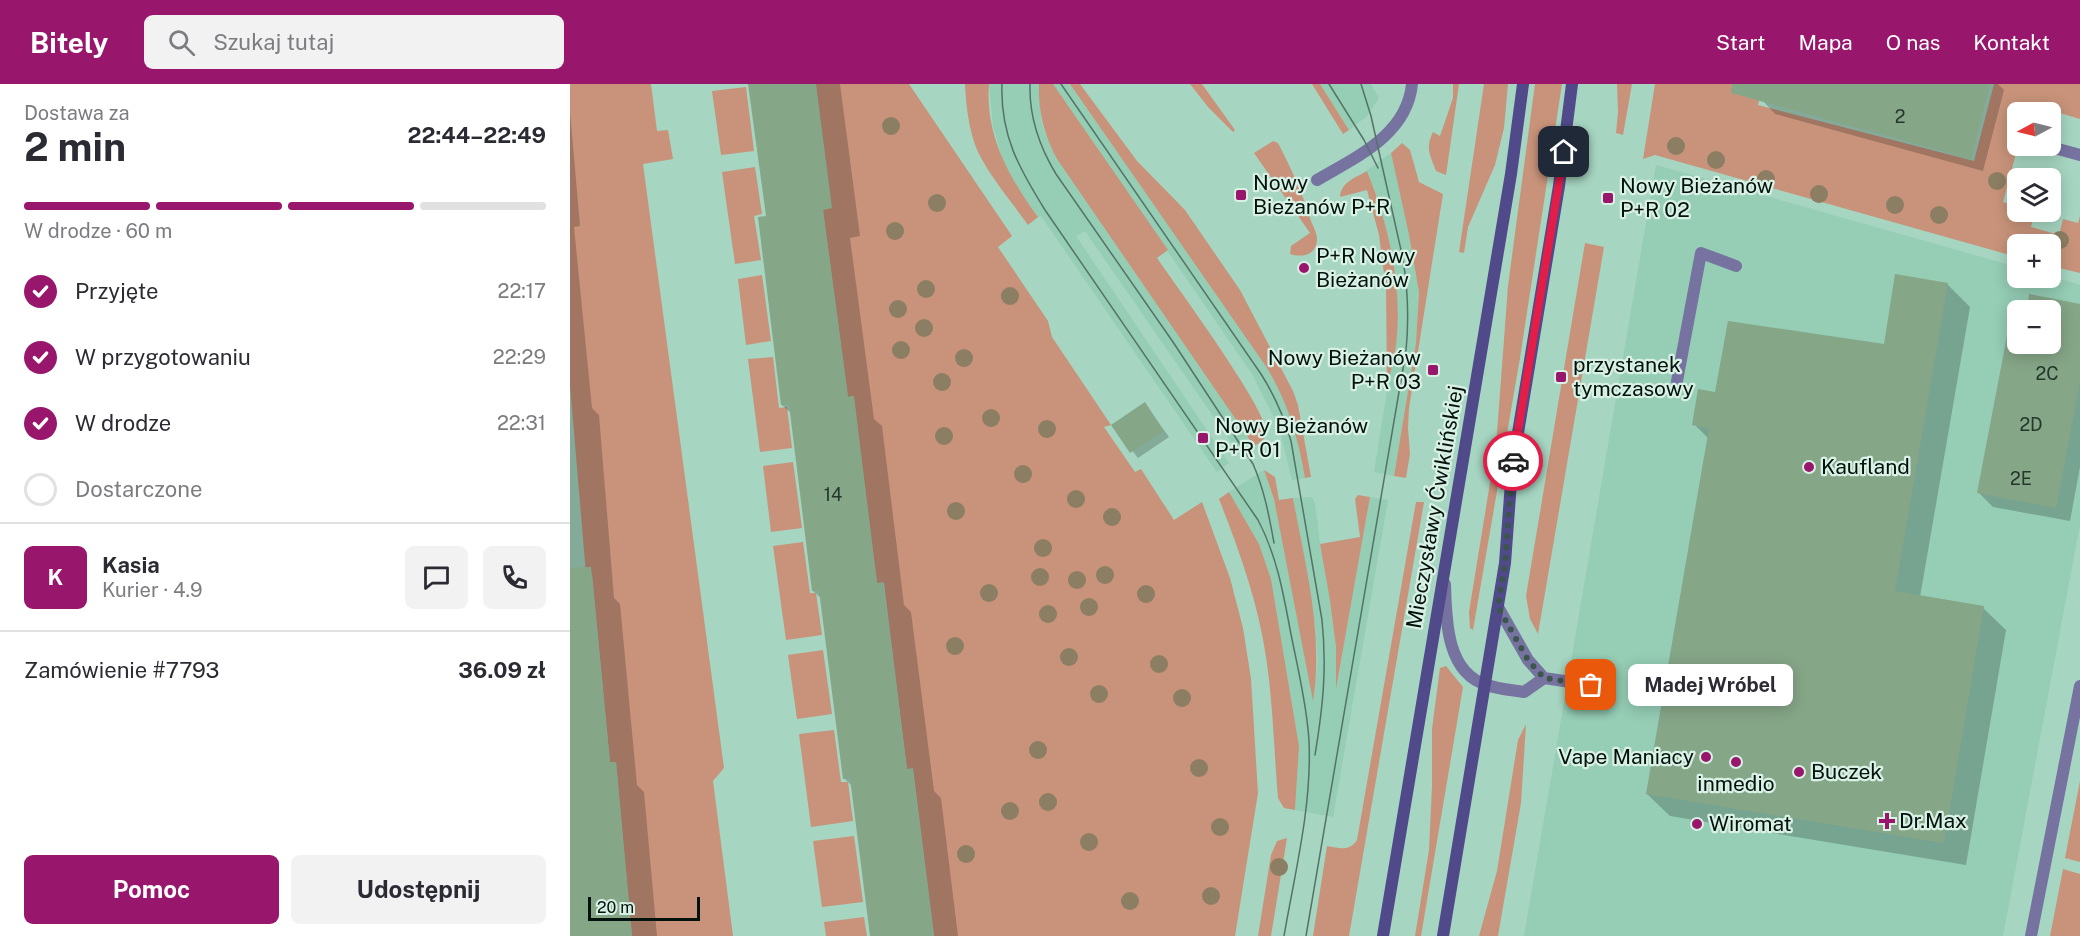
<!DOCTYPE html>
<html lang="pl">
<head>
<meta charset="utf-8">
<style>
  body { margin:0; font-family:"Public Sans",sans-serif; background:#f2f2f3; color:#2b2b33; height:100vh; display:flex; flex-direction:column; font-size:22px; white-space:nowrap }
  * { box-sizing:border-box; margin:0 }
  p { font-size:20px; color:#7c7c81 }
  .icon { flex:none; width:33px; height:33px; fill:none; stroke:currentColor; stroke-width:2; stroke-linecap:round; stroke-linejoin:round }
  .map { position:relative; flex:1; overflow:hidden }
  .side { display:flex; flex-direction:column; background:#fff; width:570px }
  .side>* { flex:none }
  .needle { width:39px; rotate:263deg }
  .tools { position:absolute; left:1437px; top:18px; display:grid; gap:12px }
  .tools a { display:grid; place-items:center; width:54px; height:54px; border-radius:9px; background:#fff; box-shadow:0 3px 15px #0003; font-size:30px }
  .scale { position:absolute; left:18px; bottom:15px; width:112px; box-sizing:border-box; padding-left:6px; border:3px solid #02120c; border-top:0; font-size:16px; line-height:21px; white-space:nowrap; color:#02120c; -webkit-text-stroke:4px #d9f0e5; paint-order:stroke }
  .pin { position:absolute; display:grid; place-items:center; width:51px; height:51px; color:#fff; margin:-26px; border-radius:12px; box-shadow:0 3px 9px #0006 }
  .courier { position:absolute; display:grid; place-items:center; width:60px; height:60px; margin:-30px; border:4px solid #e11d48; border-radius:50%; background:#fff; color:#222; box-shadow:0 2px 8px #0007 }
  .bubble { position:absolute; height:42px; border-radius:9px; background:#fff; box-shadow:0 3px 15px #0003; font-size:20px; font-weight:700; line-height:42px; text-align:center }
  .head em { font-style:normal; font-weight:700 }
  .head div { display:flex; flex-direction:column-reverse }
  .head { display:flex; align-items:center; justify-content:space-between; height:102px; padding:0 24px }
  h1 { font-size:39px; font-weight:700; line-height:45px }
  .bar { display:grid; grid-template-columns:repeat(4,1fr); gap:9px 6px; align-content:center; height:72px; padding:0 24px }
  .bar i { height:8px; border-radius:4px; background:#e1e1e2 }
  .bar .active { background:#98166c }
  .bar p { grid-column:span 4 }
  .line { display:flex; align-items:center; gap:15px; padding:0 24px; border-top:2px solid #e1e1e2 }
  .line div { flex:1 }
  .round { display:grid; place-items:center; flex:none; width:63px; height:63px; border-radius:9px; background:#f2f2f3 }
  ol { padding:0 24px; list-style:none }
  li { display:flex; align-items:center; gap:18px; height:66px }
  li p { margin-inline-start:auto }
  li .icon { padding:6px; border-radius:50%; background:#98166c; color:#fff; stroke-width:4 }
  li:last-child { color:#7c7c81 }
  li i { width:33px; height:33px; border:3px solid #e1e1e2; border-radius:50% }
  .button { display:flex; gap:12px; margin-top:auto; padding:12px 24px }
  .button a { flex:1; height:69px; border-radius:9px; background:#98166c; color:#fff; font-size:24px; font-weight:700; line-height:69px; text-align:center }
  .button a+a { background:#f2f2f3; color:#2b2b33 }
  header { display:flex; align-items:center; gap:36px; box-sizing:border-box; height:84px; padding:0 30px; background:#98166c; color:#fff }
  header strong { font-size:28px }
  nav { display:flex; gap:33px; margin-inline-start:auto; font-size:21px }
  .search { width:420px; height:54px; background:#f2f2f3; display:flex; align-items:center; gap:15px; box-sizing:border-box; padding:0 21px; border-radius:9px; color:#7c7c81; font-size:22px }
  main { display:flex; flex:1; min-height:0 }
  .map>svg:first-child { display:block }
  .built { fill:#95cdb5; fill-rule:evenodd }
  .green { fill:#c8937a }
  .shadow { fill:#0003 }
  .building { fill:#86a688 }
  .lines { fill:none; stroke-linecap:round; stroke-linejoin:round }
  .lane { stroke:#7673a1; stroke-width:12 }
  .street { stroke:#7673a1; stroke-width:12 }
  .secondary { stroke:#50498a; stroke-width:12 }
  .tram { stroke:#547366; stroke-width:1.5 }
  .tree { fill:#8c7e62 }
  .done { stroke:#3b564b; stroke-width:6; stroke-dasharray:0 10.8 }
  .route { stroke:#e11d48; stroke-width:8 }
  .poi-dot { fill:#98166c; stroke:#d9f0e5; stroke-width:2 }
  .labels { text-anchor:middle; stroke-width:4.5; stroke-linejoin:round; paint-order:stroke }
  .number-label { font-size:18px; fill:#23372b }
  .poi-label { font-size:21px; fill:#02120c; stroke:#d9f0e5; text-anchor:start }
  .street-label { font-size:21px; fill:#02120c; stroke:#d9f0e5 }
</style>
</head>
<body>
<header>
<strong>Bitely</strong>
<div class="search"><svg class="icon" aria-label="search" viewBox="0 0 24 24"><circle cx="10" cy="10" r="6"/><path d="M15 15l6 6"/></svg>Szukaj tutaj</div>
<nav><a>Start</a><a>Mapa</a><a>O nas</a><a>Kontakt</a></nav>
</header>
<main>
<section class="side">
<div class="head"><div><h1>2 min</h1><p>Dostawa za</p></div><em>22:44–22:49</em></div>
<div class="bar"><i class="active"></i><i class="active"></i><i class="active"></i><i></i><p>W drodze · 60 m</p></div>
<ol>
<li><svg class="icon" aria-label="check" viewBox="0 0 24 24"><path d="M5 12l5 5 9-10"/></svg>Przyjęte<p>22:17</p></li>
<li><svg class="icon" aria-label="check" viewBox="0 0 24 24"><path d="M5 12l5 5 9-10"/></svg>W przygotowaniu<p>22:29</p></li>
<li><svg class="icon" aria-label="check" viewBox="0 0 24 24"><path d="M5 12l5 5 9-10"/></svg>W drodze<p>22:31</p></li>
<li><i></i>Dostarczone</li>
</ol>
<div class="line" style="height:108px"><b class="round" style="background:#98166c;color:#fff">K</b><div><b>Kasia</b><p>Kurier · 4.9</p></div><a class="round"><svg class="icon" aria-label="chat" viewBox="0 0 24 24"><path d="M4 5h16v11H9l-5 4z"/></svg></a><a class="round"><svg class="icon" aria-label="phone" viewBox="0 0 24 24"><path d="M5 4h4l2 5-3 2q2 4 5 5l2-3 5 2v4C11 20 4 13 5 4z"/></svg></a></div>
<div class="line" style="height:78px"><div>Zamówienie #7793</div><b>36.09 zł</b></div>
<div class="button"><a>Pomoc</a><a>Udostępnij</a></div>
</section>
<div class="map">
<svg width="1510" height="852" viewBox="0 0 1510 852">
  <rect width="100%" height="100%" fill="#a6d5c1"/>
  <!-- built -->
  <path class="built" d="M 419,0 L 469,0 L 471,36 L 475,49 L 487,75 L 684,362 L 670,371 L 515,147 L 506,152 L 659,379 L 647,388 L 471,132 L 468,133 L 445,100 L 433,78 L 423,42 Z
    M 483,0 L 500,0 L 697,284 L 713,313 L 724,339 L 735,394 L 722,396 L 709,343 L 682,290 Z
    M 750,0 L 801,0 L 809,14 L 797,32 L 779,46 Z
    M 821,69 L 839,151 L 849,208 L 846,259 L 824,392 L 804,388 L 826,252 L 825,196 L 809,119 L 797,86 Z
    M 1086,81 L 1447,183 L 1448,194 L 1481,192 L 1510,201 L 1510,440 L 1433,852 L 954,852 ZM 1448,226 L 1480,226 L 1480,260 L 1448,260 Z
    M 694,386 L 704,415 L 743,614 L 748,578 L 745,540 L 723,414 L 742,413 L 745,420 L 750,460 L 760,517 L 766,563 L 767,600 L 800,413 L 818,416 L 763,733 L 725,726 L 729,662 L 701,495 L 689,460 L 659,408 Z"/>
  <!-- green -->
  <path class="green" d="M 0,0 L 81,0 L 87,47 L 98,46 L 103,75 L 73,80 L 154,684 L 143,697 L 163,852 L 62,852 L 46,678 L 40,678 L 22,490 L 16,490 L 0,301 Z
    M 246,0 L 339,0 L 442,152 L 428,163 L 478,237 L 482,253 L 541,341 L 534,343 L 565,388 L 571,385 L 604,436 L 632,418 L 660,494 L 673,544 L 681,595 L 688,709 L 665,852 L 364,852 L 343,685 L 337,685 L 314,499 L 307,499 L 283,312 L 278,313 L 253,126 Z
    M 395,0 L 419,0 C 415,51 439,93 468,133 L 458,141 C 441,117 421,94 408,68 C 399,48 396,22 395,0 Z
    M 469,0 L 483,0 L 598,166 L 587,174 C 604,199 700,329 696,349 C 695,356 689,359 684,362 L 487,75 C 474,51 468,27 469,0 Z
    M 500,0 L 510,0 L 567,77 L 615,126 L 639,161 L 670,206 L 723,307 L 728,321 L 741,393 L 735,394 C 728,353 719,321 697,284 Z
    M 620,0 L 632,0 L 665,46 L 663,48 L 638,23 Z
    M 742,0 L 750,0 L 779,46 L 773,50 Z
    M 883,0 L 889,0 L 876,91 L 866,87 C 860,71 855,64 863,48 L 870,52 L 883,14 Z
    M 914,0 L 938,0 L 934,44 L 925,81 L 898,143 L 894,169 L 889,168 Z
    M 965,0 L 992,0 L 950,274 L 903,546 L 900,544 L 899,528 L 926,362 L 938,202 Z
    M 1047,0 L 1062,0 L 1053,51 L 1046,49 L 1048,28 Z
    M 1085,0 L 1193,0 L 1188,21 L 1404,77 L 1424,0 L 1510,0 L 1510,35 L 1459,20 L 1457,28 L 1448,28 L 1448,62 L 1433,118 L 1447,122 L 1448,128 L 1465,128 L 1461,143 L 1489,151 L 1493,135 L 1508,139 L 1510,132 L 1510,189 L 1481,182 L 1480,160 L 1448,160 L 1447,173 L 1085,71 L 1073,75 Z
    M 176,3 L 184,67 L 151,71 L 142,7 Z
    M 703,57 L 708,59 C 721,84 733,110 741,137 C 743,142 747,149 747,155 C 747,171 732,174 720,170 L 721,162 L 740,149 L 684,69 Z
    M 832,59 L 840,66 L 849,98 L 873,110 L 839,324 L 838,344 L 840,370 L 836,394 L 824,392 L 846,259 L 849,208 L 839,151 L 821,69 Z
    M 185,83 L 192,130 L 184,132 L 191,176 L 165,180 L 152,88 Z
    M 797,87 C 823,151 840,234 817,300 L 816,205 L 809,151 L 797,106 L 770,113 C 771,98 785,94 797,87 Z
    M 1015,159 L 1034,163 L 968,550 L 960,535 L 956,512 Z
    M 192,191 L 201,257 L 176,261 L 168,195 Z
    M 203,273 L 209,324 L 217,323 L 222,364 L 190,368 L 178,275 Z
    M 223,378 L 232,444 L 201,448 L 193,382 Z
    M 694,386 L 705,393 L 709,416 L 723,414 C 735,480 754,549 743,617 L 704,415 Z
    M 659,408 L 689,460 L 701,495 L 729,662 L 725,726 L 714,724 L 708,714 C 704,667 703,619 696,573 C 688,518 669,466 649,415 Z
    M 788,411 L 800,413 L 766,605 L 766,563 L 760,517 L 750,460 L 790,453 L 785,415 Z
    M 846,418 L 854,418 L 779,852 L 743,852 L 757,762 C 770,764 779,768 787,756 Z
    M 233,458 L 240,509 L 246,509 L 252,551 L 216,556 L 203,462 Z
    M 253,566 L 262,630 L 227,635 L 218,571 Z
    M 876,582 L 893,603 L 851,852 L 845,852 L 859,766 L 862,702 L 862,645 L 870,584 Z
    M 956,640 L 951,719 L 928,852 L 909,852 L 927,787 L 948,656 Z
    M 264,646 L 271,698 L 278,698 L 283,737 L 241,743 L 229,650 Z
    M 1510,697 L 1510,778 L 1495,774 Z
    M 284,752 L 293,818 L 252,823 L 243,757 Z
    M 717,754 L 701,852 L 688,852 L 701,771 L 707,757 Z
    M 1493,785 L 1510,790 L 1510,852 L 1480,852 Z
    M 294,833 L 297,852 L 256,852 L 254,838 Z"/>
  <!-- shadow -->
  <path class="shadow" d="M 180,0 L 270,0 L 290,152 L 280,154 L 304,335 L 312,342 L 334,521 L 341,528 L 364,707 L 371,714 L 388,852 L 302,852 L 283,703 L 274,694 L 252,515 L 243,507 L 222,330 L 212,321 L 197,133 Z
    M 1197,0 L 1428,0 L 1434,6 L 1413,87 L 1205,30 L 1193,17 Z
    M 0,27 L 10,142 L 4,143 L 22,324 L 29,331 L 44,514 L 50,520 L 67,701 L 74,708 L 87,852 L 3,852 L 0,826 Z
    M 1377,200 L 1400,223 L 1350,513 L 1413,524 L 1436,546 L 1396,781 L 1100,732 L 1077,710 L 1139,355 L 1124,340 L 1147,310 L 1315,261 Z
    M 1460,212 L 1510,221 L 1510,383 L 1500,437 L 1423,423 L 1409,409 L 1448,260 L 1480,260 L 1480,226 L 1458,226 Z
    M 575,320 L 599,353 L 568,374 L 543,342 Z"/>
  <!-- building -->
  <path class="building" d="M 178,0 L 246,0 L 262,124 L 253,126 L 278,313 L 284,312 L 307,499 L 313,498 L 337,685 L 343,684 L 364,852 L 300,852 L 280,694 L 273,695 L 249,506 L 242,507 L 219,320 L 211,321 L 188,133 L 196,132 Z
    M 1162,0 L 1420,0 L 1401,75 L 1161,9 Z
    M 1325,190 L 1378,199 L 1325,507 L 1414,522 L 1374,759 L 1076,710 L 1139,344 L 1122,341 L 1128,305 L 1145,308 L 1158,237 L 1314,260 Z
    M 1459,210 L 1510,220 L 1510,297 L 1486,424 L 1407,409 L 1440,236 L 1448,237 L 1448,260 L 1480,260 L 1480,226 L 1457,226 Z
    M 575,318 L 594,347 L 560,369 L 541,341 Z
    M 21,483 L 40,678 L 46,678 L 62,852 L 0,852 L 0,484 Z"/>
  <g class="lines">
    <!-- lane -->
    <path class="lane" d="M 1477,62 L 1510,71
      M 747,96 C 786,73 837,51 842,0
      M 1107,297 L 1131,169 L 1166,182
      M 875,500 C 876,535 876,589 917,601 C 928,605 942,606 954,608 L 974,594 L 1021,601
      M 928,523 L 958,576 L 974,594"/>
    <!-- street -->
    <path class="street" d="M 1461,852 L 1510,602"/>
    <!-- secondary -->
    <path class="secondary" d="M 813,852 L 941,90 L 953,0
      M 873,852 L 935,479 L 942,385 L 989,102 L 1002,0"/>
    <!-- tram -->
    <path class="tram" d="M 432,0 C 430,51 449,84 475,126 L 688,436 C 706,470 713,507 720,545 C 727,582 737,620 739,657 C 742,722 725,788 714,852
      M 460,0 C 459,33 469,62 486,90 L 603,258 L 683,380 C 694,405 699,431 704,459
      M 491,0 L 691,290 C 705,312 714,333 721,357 L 752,536 C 757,585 753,622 745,671
      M 759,0 L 794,56 L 808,84
      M 736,852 L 836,267 C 839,236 838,206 833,175 L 801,32 L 791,0"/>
  </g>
  <!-- trees -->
  <g class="tree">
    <circle cx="321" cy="42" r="9"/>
    <circle cx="1106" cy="62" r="9"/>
    <circle cx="1146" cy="76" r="9"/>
    <circle cx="1196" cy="95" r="9"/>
    <circle cx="1427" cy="97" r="9"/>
    <circle cx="1249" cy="110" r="9"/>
    <circle cx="367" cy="119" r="9"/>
    <circle cx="1325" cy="121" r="9"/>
    <circle cx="1369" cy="131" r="9"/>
    <circle cx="325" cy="147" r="9"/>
    <circle cx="1490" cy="156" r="9"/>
    <circle cx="356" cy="205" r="9"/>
    <circle cx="440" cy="212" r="9"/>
    <circle cx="328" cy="225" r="9"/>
    <circle cx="354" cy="244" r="9"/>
    <circle cx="331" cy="266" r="9"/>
    <circle cx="394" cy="274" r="9"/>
    <circle cx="372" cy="298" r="9"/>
    <circle cx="421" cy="334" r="9"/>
    <circle cx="477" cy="345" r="9"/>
    <circle cx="374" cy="352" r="9"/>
    <circle cx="453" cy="390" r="9"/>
    <circle cx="506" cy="415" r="9"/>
    <circle cx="386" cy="427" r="9"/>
    <circle cx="542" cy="433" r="9"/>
    <circle cx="473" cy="464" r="9"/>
    <circle cx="535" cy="491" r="9"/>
    <circle cx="470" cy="493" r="9"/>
    <circle cx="507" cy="496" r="9"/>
    <circle cx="419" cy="509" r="9"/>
    <circle cx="576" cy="510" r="9"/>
    <circle cx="519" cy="523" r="9"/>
    <circle cx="478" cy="530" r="9"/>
    <circle cx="385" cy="562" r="9"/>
    <circle cx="499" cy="573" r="9"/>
    <circle cx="589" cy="580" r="9"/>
    <circle cx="529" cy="610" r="9"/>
    <circle cx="612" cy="614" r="9"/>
    <circle cx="468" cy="666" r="9"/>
    <circle cx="629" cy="684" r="9"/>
    <circle cx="478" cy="718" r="9"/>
    <circle cx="440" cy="727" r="9"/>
    <circle cx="650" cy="743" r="9"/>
    <circle cx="519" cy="758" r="9"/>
    <circle cx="396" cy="770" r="9"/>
    <circle cx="709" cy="783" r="9"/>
    <circle cx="641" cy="812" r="9"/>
    <circle cx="560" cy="817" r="9"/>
  </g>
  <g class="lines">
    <!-- done -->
    <path class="done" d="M 943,377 L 935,479 L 928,523 L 958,576 L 974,594 L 1021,601"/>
    <!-- route -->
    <path class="route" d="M 943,377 L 994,68"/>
  </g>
  <!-- markers -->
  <g class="poi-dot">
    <rect x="665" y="105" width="12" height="12" rx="3"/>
    <rect x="1032" y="108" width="12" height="12" rx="3"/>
    <circle cx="734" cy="184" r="6"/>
    <rect x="857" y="280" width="12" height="12" rx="3"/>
    <rect x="985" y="287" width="12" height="12" rx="3"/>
    <rect x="627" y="348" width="12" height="12" rx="3"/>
    <circle cx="1239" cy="383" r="6"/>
    <circle cx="1136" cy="673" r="6"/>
    <circle cx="1166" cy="678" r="6"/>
    <circle cx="1229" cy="688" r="6"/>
    <path d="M1314 728h6v6h6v6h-6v6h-6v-6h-6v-6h6z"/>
    <circle cx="1127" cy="740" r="6"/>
  </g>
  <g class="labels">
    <!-- number labels -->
    <g class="number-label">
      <text x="1330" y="39">2</text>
      <text x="1477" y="296">2C</text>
      <text x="1461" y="347">2D</text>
      <text x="1451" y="401">2E</text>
      <text x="263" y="417">14</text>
    </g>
    <!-- poi labels -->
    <g class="poi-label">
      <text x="683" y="106">Nowy<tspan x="683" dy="24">Bieżanów P+R</tspan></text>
      <text x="1050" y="109">Nowy Bieżanów<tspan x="1050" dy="24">P+R 02</tspan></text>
      <text x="746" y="179">P+R Nowy<tspan x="746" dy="24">Bieżanów</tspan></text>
      <text x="851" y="281" text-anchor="end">Nowy Bieżanów<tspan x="851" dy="24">P+R 03</tspan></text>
      <text x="1003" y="288">przystanek<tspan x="1003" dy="24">tymczasowy</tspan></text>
      <text x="645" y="349">Nowy Bieżanów<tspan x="645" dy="24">P+R 01</tspan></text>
      <text x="1251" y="390">Kaufland</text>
      <text x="1124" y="680" text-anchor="end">Vape Maniacy</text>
      <text x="1241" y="695">Buczek</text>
      <text x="1166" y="707" text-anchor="middle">inmedio</text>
      <text x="1329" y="744">Dr.Max</text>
      <text x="1139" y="747">Wiromat</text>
    </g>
    <!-- street labels -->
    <g class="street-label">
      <text transform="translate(865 423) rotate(-80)" y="7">Mieczysławy Ćwiklińskiej</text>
    </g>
  </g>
</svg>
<div class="tools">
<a><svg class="needle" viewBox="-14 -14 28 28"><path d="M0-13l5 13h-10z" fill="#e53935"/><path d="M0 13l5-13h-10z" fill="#7c7c81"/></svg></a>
<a><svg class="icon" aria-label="layers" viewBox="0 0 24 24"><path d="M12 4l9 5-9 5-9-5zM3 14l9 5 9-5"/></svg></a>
<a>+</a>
<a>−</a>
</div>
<div class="scale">20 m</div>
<div class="pin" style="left:1021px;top:601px;background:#ea580c"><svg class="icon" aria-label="bag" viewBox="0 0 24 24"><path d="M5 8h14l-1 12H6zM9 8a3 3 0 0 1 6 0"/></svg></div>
<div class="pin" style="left:994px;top:68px;background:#1f2937"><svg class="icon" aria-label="home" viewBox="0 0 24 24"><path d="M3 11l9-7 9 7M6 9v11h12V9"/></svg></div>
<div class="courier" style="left:943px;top:377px"><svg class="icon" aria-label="car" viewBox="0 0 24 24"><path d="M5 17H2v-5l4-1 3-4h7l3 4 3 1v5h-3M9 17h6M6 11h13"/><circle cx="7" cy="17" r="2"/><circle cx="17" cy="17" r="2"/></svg></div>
<div class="bubble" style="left:1058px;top:580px;width:165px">Madej Wróbel</div>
</div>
</main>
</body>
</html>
